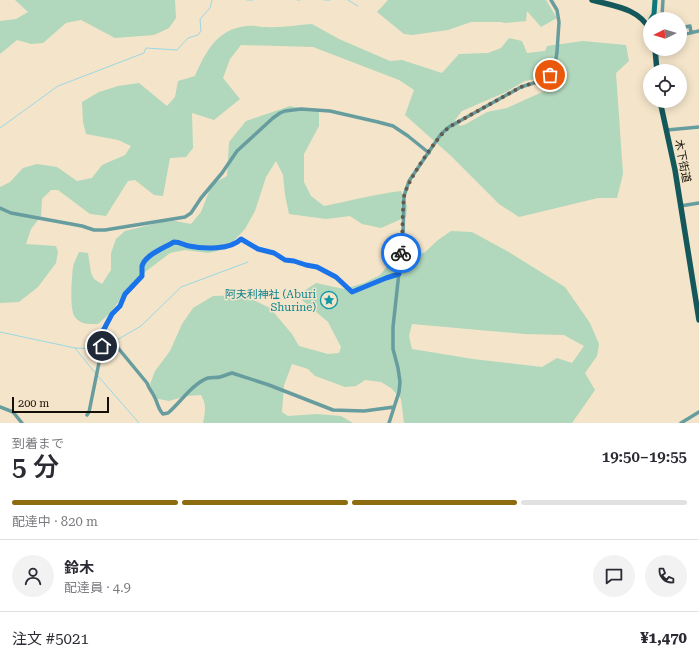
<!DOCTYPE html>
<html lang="ja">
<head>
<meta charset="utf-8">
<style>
  body { margin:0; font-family:"Roboto Serif","Noto Sans JP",serif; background:#f2f2f3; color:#2b2b33; height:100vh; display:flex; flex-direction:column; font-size:15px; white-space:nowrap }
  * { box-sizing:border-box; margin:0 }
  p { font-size:13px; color:#7c7c81 }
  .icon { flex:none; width:22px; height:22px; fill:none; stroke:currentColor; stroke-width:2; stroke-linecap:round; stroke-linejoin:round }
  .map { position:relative; height:423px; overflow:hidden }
  .sheet { display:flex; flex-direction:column; background:#fff; flex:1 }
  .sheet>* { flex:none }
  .needle { width:26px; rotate:265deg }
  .tools { position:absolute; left:643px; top:12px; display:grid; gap:8px }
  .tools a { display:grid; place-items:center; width:44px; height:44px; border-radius:50%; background:#fff; box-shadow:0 2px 10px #0003; font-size:20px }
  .scale { position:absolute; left:12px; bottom:10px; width:97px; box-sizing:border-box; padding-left:4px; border:2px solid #151007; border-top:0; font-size:11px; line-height:14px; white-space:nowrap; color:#151007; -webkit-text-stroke:3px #f4e5ca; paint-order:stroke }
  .pin { position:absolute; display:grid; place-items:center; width:34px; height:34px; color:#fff; margin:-17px; border:2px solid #fff; border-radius:50%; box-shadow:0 1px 4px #0007 }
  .courier { position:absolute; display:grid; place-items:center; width:40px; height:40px; margin:-20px; border:3px solid #1a73e8; border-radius:50%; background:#fff; color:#222; box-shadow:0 1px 5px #0007 }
  .overview em { font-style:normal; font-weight:600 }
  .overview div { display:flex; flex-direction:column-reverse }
  .overview { display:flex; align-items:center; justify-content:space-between; height:68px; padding:0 12px }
  h1 { font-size:26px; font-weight:600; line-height:30px }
  .bar { display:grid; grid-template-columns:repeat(4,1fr); gap:6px 4px; align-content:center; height:48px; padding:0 12px }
  .bar i { height:5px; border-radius:3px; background:#e1e1e2 }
  .bar .selected { background:#8d6c0f }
  .bar p { grid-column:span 4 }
  .line { display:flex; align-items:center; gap:10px; padding:0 12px; border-top:1px solid #e1e1e2 }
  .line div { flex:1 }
  .round { display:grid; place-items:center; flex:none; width:42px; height:42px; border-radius:21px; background:#f2f2f3 }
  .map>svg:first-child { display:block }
  .green { fill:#b1d7bc; fill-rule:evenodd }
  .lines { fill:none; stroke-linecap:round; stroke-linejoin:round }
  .stream { stroke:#99d8e4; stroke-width:1 }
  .street { stroke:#679d9f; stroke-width:3.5 }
  .secondary { stroke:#0f787c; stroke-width:5 }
  .primary { stroke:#15585b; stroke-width:5.5 }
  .done { stroke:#635b4b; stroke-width:4; stroke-dasharray:0 7.2 }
  .route { stroke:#1a73e8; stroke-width:5 }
  .labels { text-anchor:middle; stroke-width:3; stroke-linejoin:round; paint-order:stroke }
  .street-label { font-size:11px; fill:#151007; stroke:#f4e5ca }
  .culture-label { font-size:11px; fill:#0d838f; stroke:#f4e5ca; text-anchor:end }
</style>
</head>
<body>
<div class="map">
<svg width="699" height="423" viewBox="0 0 699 423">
  <rect width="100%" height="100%" fill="#f4e5ca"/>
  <!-- green -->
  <path class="green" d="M 15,0 L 175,0 L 176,18 L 169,28 L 154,35 L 115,38 L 81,20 L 66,23 L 43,43 L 31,44 L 17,40 L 0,54 L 0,21 L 16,19 L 28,12 Z
    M 388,0 L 546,0 L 557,18 L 541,27 L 527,11 L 526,21 L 506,23 L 500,22 L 471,22 L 448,30 L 412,35 L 404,34 L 377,12 Z
    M 312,24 L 339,39 L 390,61 L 402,60 L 442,73 L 459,54 L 488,53 L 501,48 L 509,38 L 522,41 L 527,53 L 545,51 L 547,46 L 583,41 L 626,45 L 629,61 L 616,73 L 623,174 L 617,198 L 598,198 L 519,217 L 499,204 L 450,155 L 405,115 L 414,90 L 399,80 L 313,47 L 241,45 L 230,59 L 223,78 L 240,99 L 214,120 L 192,113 L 193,148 L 186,157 L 170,158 L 163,196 L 154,195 L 135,180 L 128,181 L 106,216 L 90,214 L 58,190 L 51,190 L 42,199 L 41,216 L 31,229 L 26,244 L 56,246 L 58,252 L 56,263 L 38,287 L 19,302 L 0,303 L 0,187 L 10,182 L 23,168 L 37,164 L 57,167 L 77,181 L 92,178 L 102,165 L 125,155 L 131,146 L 118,140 L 86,134 L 83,122 L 82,102 L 99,92 L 118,86 L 139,83 L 167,106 L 175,97 L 178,81 L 195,76 C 206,51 217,29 247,26 C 253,25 259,27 266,27 C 281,28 297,25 312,24 ZM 553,76 L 555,77 L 549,89 L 507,108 L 487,112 L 466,124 L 460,126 L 455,120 L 462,111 L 506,92 L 525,81 Z
    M 290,106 L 319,112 L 319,126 L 304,154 L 304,182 L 311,196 L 324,206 C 350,201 375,194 401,191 L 407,206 L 406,217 L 381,228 L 362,224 L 350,216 L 326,219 L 289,214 L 285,195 L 283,175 L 276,161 L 266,177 L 255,211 L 245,229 L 226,249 L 208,253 L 185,250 L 170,253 L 136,279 L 109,314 L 98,324 C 89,324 81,325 75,317 C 69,310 72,276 73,267 C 74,262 77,257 79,252 L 88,253 L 91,273 L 94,279 L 102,284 L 111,270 L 111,253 L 116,239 L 125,231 L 170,220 L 191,224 L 201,212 L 210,189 L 216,182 L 227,176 L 229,142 L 246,121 Z
    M 451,231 L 472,232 L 507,251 L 565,287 L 590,323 L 599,344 L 597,356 L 585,373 L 595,390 L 572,423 L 404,423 L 401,399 L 391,388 L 381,382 L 365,380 L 356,386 L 345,387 L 315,376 L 308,369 L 292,364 L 284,385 L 282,412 L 288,416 L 317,414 L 341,416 L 353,423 L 203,423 C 205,413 207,404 201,395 L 186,396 L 169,401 L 154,398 L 150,384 L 155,371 L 170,351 L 182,324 L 193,308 L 213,296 L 243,295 L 270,308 L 292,334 L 299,346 L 328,354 L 339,353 L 341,347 L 328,322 L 302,300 L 304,291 L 316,283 L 344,289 L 364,283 L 380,275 L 396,255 L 424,253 L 438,240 ZM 412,324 L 525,334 L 564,335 L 584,346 L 572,363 L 557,358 L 542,367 L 473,359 L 412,349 L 409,336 Z"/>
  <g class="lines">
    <!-- stream -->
    <path class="stream" d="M 247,0 L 253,0
      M 297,0 L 300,0
      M 324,0 L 330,0
      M 348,0 L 358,6
      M 0,128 L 58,86 L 144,53 L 146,48 L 177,50 L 188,38 L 198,35 L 201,31 L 200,19 L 210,8 L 212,0
      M 0,332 L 75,348 L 100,349
      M 115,341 L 141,326 L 181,287 L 248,262
      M 75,348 L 96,374
      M 103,349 L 112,343
      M 98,376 L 139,423"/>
    <!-- street -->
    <path class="street" d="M 663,0 L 662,16 L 669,19
      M 680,28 L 690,26 L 691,33
      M 680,35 L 699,31
      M 667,130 L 699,127
      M 680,206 L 699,203
      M 0,208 L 11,213 L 82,226 L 94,230 L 105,230 L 185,217 L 191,213 L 201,198 L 222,173 L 237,151 L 273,118 L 280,113 L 285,111 L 301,109 L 330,111 L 378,122 L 393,126 L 408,136 L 429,153
      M 0,407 L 13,412 L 22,423
      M 394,407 L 364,411 L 333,410 L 269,385 L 232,373 C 228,374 224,376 220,377 C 217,378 212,377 208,378 C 193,383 180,403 168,413 L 163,414 C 158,409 158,404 155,398 C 153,393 149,389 147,383 L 104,331 L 112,314 L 120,306 L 125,295 L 142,277 L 142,267 L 145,261 L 150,256 L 174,242 C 180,242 184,245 189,246 C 203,249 231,250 241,239 L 258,249 L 274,253 L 285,260 L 294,261 L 306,265 L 317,267 L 336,277 L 352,292 L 386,278 L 399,274
      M 87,415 L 89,412 L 105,333
      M 389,423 L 399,392 L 400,382 L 398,368 L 393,349 L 393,327 L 403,236 L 404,196 L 409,181 L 441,134 L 449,127 L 521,87 L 543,80 L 550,75 L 555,65 L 557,52 L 559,22 L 557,10 L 551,0
      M 681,423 L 699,412"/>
    <!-- secondary -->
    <path class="secondary" d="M 651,19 L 654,14 L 655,0"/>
    <!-- primary -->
    <path class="primary" d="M 592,0 C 613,6 639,8 650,30
      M 655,49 L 657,71
      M 660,101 L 675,170 L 699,320"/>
  </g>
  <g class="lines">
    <!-- done -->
    <path class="done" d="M 401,253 C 403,234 402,215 404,197 C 406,182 437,137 449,127 L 521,87 L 543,80 L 550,75"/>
    <!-- route -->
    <path class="route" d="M 102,346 L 105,333 L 104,329 L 112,314 L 120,306 L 125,294 L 142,276 C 142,273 142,269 142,266 C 145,255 164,248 174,242 C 180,242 184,245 189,246 C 203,249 231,250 241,239 L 258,249 L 274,253 L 285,260 L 294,261 L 306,265 L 317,267 L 336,277 L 352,292 L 386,278 L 399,274 L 401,253"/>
  </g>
  <!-- icons -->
  <defs>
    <g id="sight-ring" transform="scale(0.9)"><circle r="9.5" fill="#f4e5ca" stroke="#0f9aa8" stroke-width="1.5"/><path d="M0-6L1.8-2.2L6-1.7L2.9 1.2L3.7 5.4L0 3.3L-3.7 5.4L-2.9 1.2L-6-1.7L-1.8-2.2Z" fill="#0f9aa8"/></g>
  </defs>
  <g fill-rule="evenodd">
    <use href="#sight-ring" x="329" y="300"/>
  </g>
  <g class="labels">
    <!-- street labels -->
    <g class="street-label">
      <text transform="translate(683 161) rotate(79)" y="4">木下街道</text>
    </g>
    <!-- culture labels -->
    <g class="culture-label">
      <text x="316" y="298">阿夫利神社 (Aburi<tspan x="316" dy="13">Shurine)</tspan></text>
    </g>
  </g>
</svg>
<div class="tools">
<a><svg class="needle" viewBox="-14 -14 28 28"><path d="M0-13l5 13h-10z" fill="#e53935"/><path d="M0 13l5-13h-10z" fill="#7c7c81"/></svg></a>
<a><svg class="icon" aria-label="locate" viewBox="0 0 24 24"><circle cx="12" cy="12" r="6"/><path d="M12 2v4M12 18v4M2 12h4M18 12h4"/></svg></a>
</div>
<div class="scale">200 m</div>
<div class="pin" style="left:550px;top:75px;background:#ea580c"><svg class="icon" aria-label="bag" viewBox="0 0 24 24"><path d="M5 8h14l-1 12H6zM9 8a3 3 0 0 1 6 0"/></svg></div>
<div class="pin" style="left:102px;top:346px;background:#1f2937"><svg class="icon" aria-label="home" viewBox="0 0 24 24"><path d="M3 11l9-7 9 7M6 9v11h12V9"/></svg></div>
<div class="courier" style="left:401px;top:253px"><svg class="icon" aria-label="bike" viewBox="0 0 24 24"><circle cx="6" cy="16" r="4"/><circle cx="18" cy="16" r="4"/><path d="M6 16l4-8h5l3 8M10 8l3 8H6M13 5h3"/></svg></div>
</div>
<section class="sheet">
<div class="overview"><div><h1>5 分</h1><p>到着まで</p></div><em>19:50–19:55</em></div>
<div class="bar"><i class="selected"></i><i class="selected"></i><i class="selected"></i><i></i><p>配達中 · 820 m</p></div>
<div class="line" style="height:72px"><a class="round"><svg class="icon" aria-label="person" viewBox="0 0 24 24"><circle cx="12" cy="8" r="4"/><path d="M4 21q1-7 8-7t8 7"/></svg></a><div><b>鈴木</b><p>配達員 · 4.9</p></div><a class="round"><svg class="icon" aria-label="chat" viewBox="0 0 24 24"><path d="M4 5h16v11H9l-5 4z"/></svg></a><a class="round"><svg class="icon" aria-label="phone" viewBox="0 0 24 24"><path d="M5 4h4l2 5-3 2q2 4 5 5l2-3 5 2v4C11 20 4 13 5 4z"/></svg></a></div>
<div class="line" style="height:52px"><div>注文 #5021</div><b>¥1,470</b></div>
</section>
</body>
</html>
